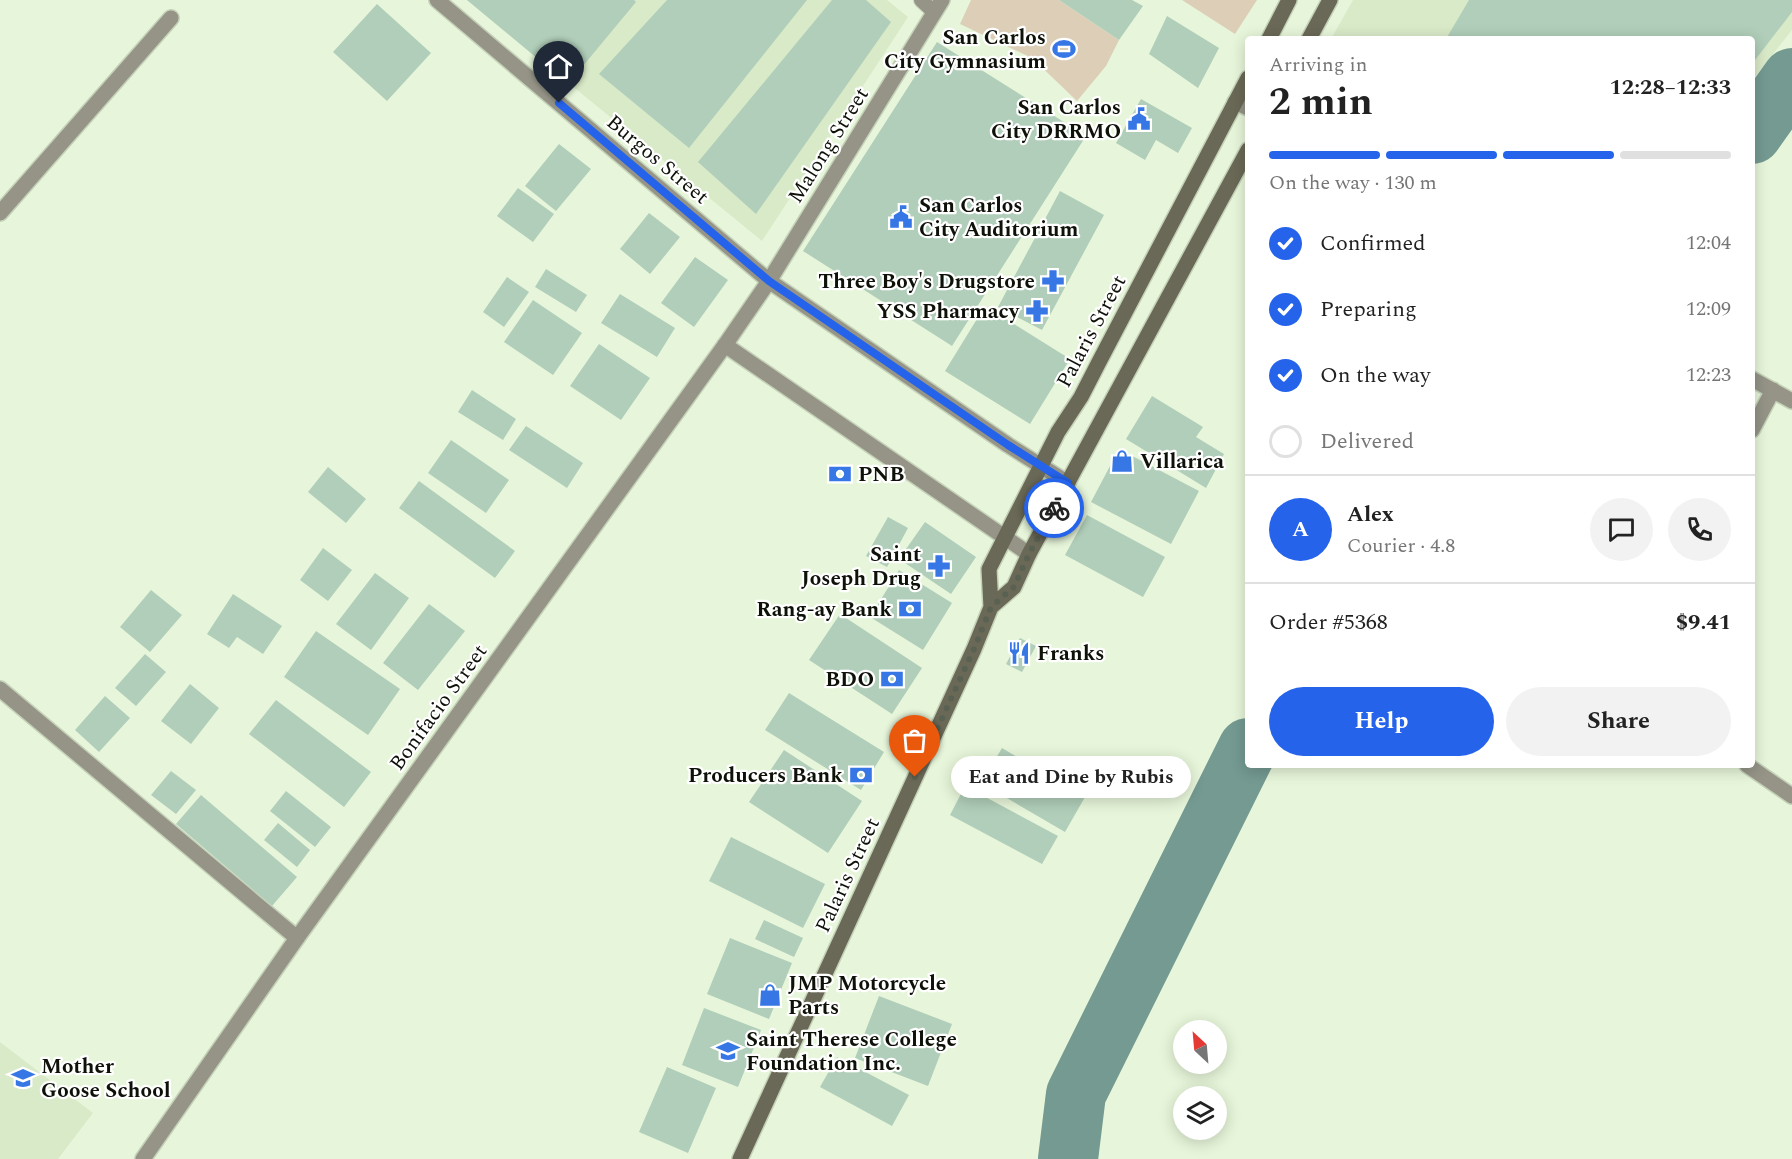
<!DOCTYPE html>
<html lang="en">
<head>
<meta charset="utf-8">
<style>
  body { margin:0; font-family:Spectral,serif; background:#f2f2f2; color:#222; height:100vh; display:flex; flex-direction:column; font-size:22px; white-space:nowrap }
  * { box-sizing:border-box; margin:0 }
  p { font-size:20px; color:#767676 }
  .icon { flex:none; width:33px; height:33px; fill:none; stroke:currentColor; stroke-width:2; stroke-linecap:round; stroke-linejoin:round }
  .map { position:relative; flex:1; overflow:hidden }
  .details { position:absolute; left:1245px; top:36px; width:510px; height:732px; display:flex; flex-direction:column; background:#fff; border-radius:6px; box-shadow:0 3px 15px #0003 }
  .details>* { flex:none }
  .needle { width:39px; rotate:334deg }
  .fabs { position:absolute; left:1173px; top:1020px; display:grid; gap:12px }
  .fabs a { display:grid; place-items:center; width:54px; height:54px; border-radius:50%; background:#fff; box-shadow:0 3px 15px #0003; font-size:30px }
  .pin { position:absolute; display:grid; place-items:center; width:51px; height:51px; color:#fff; margin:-62px -26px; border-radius:50% 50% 50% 0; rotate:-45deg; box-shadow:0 0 6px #0007 }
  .pin .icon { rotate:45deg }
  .courier { position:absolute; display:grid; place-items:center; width:60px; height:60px; margin:-30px; border:4px solid #2563eb; border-radius:50%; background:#fff; color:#222; box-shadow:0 2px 8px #0007 }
  .bubble { position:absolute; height:42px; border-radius:21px; background:#fff; box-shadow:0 3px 15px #0003; font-size:20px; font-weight:700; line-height:42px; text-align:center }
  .head em { font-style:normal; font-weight:700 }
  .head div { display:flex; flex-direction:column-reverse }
  .head { display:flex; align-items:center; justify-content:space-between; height:102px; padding:0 24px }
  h1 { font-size:39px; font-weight:700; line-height:45px }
  .bar { display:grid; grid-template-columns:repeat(4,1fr); gap:9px 6px; align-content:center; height:72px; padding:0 24px }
  .bar i { height:8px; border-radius:4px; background:#e0e0e0 }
  .bar .selected { background:#2563eb }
  .bar p { grid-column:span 4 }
  .line { display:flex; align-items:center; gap:15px; padding:0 24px; border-top:2px solid #e0e0e0 }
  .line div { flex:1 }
  .round { display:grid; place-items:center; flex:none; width:63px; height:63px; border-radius:32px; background:#f2f2f2 }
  ol { padding:0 24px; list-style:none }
  li { display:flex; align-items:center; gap:18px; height:66px }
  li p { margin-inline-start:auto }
  li .icon { padding:6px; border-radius:50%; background:#2563eb; color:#fff; stroke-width:4 }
  li:last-child { color:#767676 }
  li i { width:33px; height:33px; border:3px solid #e0e0e0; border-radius:50% }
  .action { display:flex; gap:12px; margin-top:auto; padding:12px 24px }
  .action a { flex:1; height:69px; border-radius:36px; background:#2563eb; color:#fff; font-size:24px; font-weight:700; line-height:69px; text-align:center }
  .action a+a { background:#f2f2f2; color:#222 }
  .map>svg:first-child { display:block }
  .built { fill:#d9eac8 }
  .green { fill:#ddceb8 }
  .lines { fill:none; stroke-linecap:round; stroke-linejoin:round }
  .river { stroke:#749a92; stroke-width:60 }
  .building { fill:#b0ceb9 }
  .service-casing { stroke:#c4d1b8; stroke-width:16 }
  .minor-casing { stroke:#c4d1b8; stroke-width:18 }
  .tertiary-casing { stroke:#c4d1b8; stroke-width:18 }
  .secondary-casing { stroke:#c4d1b8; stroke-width:18 }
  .service { stroke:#959487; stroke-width:14 }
  .minor { stroke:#959487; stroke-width:15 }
  .tertiary { stroke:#959487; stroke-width:15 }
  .secondary { stroke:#6a6856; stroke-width:15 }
  .done { stroke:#596152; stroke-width:6; stroke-dasharray:0 10.8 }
  .route { stroke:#2563eb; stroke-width:8 }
  .labels { text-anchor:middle; stroke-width:4.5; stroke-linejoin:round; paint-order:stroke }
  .poi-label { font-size:21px; font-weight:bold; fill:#0d1108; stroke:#fff; text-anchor:end }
  .street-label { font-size:21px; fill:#0d1108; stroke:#fff }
</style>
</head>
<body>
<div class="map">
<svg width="1792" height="1159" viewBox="0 0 1792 1159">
  <rect width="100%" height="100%" fill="#e7f6da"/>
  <!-- built -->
  <path class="built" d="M 467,0 L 887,0 L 908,17 L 762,241 Z
    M 1353,0 L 1792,0 L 1792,30 L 1752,81 L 1752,39 L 1331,39 Z
    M 0,1042 L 93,1113 L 58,1159 L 0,1159 Z"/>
  <!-- green -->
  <path class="green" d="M 971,0 L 1059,0 L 1119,40 L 1106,66 L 1077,101 L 1032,58 L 960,24 Z
    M 1182,0 L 1257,0 L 1235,34 Z"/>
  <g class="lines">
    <!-- river -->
    <path class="river" d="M 1752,134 L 1792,78
      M 1068,1159 L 1076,1094 L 1248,748"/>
  </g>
  <!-- building -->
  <path class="building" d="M 467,0 L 634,0 L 636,2 L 568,84 Z
    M 667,0 L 807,0 L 689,148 L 599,74 Z
    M 832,0 L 866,0 L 891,22 L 756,214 L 698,162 Z
    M 1059,0 L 1132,0 L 1143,6 L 1119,40 Z
    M 1469,0 L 1792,0 L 1792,12 L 1752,64 L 1752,39 L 1446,39 Z
    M 377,4 L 431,53 L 387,101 L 333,52 Z
    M 1167,16 L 1219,48 L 1198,88 L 1149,54 Z
    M 937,42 L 1086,136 L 952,346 L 803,251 Z
    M 1141,99 L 1192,128 L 1178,153 L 1156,140 L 1145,160 L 1116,143 Z
    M 559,144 L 591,169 L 556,211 L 525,186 Z
    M 518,188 L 554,214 L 533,242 L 497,216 Z
    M 1060,191 L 1104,215 L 1042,330 L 998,307 Z
    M 649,213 L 680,237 L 650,274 L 620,249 Z
    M 695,257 L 728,280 L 694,327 L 661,303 Z
    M 546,269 L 587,295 L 576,312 L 535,287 Z
    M 507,277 L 529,292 L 504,327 L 483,312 Z
    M 620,294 L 675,328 L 657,357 L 601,323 Z
    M 533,300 L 582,333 L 553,375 L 504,342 Z
    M 985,306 L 1070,359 L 1030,424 L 945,371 Z
    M 599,344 L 650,378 L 621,420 L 570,386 Z
    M 472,390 L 516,419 L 503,440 L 458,412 Z
    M 1152,396 L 1203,427 L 1196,437 L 1224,454 L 1206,488 L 1126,439 Z
    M 526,426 L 583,463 L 567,488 L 509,450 Z
    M 451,440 L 509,480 L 486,513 L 428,473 Z
    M 1119,449 L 1199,491 L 1171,544 L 1091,502 Z
    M 328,467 L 366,499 L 346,523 L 308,492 Z
    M 419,481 L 515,551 L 495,578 L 399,508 Z
    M 1087,515 L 1165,557 L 1143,597 L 1065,555 Z
    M 888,517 L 908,528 L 887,567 L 866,556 Z
    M 925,522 L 976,557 L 951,594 L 899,559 Z
    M 323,548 L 352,570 L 328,601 L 300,580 Z
    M 899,570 L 952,603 L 923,650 L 870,617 Z
    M 375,573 L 409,598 L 371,650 L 336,624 Z
    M 151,590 L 182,615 L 150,652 L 120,627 Z
    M 233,594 L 282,626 L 263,654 L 237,637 L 229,648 L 207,634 Z
    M 429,604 L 465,631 L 418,690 L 383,663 Z
    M 840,614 L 922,668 L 892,714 L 809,660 Z
    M 316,631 L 400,689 L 368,735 L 284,677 Z
    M 1020,638 L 1036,646 L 1022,672 L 1006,664 Z
    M 145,654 L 166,672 L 136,706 L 115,688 Z
    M 190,684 L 219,708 L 191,744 L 161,721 Z
    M 789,693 L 884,752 L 861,790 L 765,730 Z
    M 105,696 L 130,718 L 99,752 L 75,730 Z
    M 276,700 L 371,772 L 344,807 L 249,734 Z
    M 1002,748 L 1085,797 L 1065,832 L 981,783 Z
    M 784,750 L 862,801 L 828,853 L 749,802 Z
    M 171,771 L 196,790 L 176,814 L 151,795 Z
    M 965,786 L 1058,836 L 1042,864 L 950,815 Z
    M 286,791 L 331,827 L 315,847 L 270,811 Z
    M 201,795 L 297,877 L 272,906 L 176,824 Z
    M 278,823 L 310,850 L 297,867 L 264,840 Z
    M 731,837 L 825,884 L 803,928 L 709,881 Z
    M 764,920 L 803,938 L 794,957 L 755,939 Z
    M 730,938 L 792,963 L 769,1019 L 707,994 Z
    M 879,996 L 952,1024 L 928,1086 L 855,1058 Z
    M 704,1008 L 761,1030 L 738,1087 L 682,1065 Z
    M 837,1057 L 909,1095 L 892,1126 L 820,1087 Z
    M 667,1067 L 716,1088 L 688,1153 L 639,1132 Z"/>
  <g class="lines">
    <!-- service casing -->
    <g class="service-casing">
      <path id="service" d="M 921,0 L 934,12"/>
    </g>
    <!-- minor casing -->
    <g class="minor-casing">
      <path id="minor" d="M 1235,102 L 1248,108
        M 0,213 L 171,18
        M 769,281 L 1008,445 L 1068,483
        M 725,345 L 1029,554
        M 1752,379 L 1792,401
        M 1752,430 L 1773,390
        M 0,689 L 297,938
        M 1747,765 L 1792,796"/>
    </g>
    <!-- tertiary casing -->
    <g class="tertiary-casing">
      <path id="tertiary" d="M 437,0 L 769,281
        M 143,1159 L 297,938 L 725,345 L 769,281 L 942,0"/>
    </g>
    <!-- secondary casing -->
    <g class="secondary-casing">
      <path id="secondary" d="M 1269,39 L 1289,0
        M 1309,39 L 1330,0
        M 991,607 L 1014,587 L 1029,554 L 1248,150
        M 740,1159 L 974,649 L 991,607 L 989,569 L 1058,432 L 1081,397 L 1099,362 L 1248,78"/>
    </g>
    <!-- service -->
    <use href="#service" class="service"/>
    <!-- minor -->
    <use href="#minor" class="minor"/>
    <!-- tertiary -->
    <use href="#tertiary" class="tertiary"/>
    <!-- secondary -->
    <use href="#secondary" class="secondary"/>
  </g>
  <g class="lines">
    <!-- done -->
    <path class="done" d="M 915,777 L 974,649 L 991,607 L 1014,587 L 1029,554 L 1054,508"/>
    <!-- route -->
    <path class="route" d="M 559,103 L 769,281 L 1008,445 L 1068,483 L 1054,508"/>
  </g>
  <!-- icons -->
  <defs>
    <g id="stadium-bare" transform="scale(1.8)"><path d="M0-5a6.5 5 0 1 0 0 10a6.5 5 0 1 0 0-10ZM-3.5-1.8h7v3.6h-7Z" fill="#3777e5" stroke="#fff" stroke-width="2.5" paint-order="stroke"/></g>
    <g id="civic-bare" transform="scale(1.8)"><path d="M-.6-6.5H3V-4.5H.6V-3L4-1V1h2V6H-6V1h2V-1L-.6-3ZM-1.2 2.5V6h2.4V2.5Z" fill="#3777e5" stroke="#fff" stroke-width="2.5" paint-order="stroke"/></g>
    <g id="pharmacy-bare" transform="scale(1.8)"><path d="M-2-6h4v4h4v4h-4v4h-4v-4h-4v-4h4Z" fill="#3777e5" stroke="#fff" stroke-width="2.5" paint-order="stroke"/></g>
    <g id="shop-bare" transform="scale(1.8)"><path d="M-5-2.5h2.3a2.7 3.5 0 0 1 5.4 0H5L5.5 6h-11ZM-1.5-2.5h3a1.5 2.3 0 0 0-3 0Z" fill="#3777e5" stroke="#fff" stroke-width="2.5" paint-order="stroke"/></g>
    <g id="bank-bare" transform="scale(1.8)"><path d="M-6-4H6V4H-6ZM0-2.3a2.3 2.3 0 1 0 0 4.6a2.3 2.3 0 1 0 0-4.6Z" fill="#3777e5" stroke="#fff" stroke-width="2.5" paint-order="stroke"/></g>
    <g id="restaurant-bare" transform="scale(1.8)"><path d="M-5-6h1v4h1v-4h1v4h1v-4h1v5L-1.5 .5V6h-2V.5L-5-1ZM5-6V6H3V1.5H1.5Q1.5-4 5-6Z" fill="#3777e5" stroke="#fff" stroke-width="2.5" paint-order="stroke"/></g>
    <g id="university-bare" transform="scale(1.8)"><path d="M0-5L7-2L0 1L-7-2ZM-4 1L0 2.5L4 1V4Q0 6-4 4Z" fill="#3777e5" stroke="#fff" stroke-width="2.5" paint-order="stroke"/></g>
    <g id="school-bare" transform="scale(1.8)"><path d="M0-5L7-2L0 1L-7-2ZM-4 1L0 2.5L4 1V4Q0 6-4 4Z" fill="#3777e5" stroke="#fff" stroke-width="2.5" paint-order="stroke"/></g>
  </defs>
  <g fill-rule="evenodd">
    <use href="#stadium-bare" x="1064" y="49"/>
    <use href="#civic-bare" x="1139" y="119"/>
    <use href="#civic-bare" x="901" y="217"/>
    <use href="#pharmacy-bare" x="1053" y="281"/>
    <use href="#pharmacy-bare" x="1037" y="311"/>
    <use href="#shop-bare" x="1122" y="461"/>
    <use href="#bank-bare" x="840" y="474"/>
    <use href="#pharmacy-bare" x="939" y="566"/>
    <use href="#bank-bare" x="910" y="609"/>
    <use href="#restaurant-bare" x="1019" y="653"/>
    <use href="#bank-bare" x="892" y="679"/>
    <use href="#bank-bare" x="861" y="775"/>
    <use href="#shop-bare" x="770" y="995"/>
    <use href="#university-bare" x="728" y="1051"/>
    <use href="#school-bare" x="23" y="1078"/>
  </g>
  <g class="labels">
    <!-- poi labels -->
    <g class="poi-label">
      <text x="1046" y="44">San Carlos<tspan x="1046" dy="24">City Gymnasium</tspan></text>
      <text x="1121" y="114">San Carlos<tspan x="1121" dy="24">City DRRMO</tspan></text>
      <text x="919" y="212" text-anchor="start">San Carlos<tspan x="919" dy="24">City Auditorium</tspan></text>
      <text x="1035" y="288">Three Boy's Drugstore</text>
      <text x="1019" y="318">YSS Pharmacy</text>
      <text x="1140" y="468" text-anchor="start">Villarica</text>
      <text x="858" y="481" text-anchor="start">PNB</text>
      <text x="921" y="561">Saint<tspan x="921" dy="24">Joseph Drug</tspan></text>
      <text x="892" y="616">Rang-ay Bank</text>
      <text x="1037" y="660" text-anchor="start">Franks</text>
      <text x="874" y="686">BDO</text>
      <text x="843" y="782">Producers Bank</text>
      <text x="788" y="990" text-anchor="start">JMP Motorcycle<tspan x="788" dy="24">Parts</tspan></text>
      <text x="746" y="1046" text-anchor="start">Saint Therese College<tspan x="746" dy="24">Foundation Inc.</tspan></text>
      <text x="41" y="1073" text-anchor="start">Mother<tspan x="41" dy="24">Goose School</tspan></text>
    </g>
    <!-- street labels -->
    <g class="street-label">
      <text transform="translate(828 145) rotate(-58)" y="7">Malong Street</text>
      <text transform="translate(658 159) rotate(40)" y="7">Burgos Street</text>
      <text transform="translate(1091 331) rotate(-62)" y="7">Palaris Street</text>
      <text transform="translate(438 707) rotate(-54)" y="7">Bonifacio Street</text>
      <text transform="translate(847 875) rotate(-65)" y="7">Palaris Street</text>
    </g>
  </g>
</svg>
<div class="fabs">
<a><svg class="needle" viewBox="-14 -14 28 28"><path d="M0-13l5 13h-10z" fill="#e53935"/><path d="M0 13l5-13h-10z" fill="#767676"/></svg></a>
<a><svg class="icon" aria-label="layers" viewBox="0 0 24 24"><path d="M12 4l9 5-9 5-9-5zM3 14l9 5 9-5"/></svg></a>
</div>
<div class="pin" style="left:915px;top:777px;background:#ea580c"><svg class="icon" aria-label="bag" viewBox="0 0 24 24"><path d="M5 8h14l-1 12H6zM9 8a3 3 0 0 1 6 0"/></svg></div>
<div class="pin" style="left:559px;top:103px;background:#1f2937"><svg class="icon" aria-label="home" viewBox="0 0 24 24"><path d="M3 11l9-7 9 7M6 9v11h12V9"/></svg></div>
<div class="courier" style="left:1054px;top:508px"><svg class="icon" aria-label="bike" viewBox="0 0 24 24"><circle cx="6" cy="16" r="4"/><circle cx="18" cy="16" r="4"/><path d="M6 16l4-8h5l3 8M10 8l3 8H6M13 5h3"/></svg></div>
<div class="bubble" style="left:951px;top:756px;width:240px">Eat and Dine by Rubis</div>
<section class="details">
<div class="head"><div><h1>2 min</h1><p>Arriving in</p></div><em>12:28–12:33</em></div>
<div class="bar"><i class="selected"></i><i class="selected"></i><i class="selected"></i><i></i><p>On the way · 130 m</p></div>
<ol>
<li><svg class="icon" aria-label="check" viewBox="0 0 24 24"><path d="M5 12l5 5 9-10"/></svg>Confirmed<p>12:04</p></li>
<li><svg class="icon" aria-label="check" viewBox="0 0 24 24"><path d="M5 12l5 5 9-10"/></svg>Preparing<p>12:09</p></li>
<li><svg class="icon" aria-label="check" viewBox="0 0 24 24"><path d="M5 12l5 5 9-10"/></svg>On the way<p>12:23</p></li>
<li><i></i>Delivered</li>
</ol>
<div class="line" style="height:108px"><b class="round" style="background:#2563eb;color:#fff">A</b><div><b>Alex</b><p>Courier · 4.8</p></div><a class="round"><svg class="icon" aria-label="chat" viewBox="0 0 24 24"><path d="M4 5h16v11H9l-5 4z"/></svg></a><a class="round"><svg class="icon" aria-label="phone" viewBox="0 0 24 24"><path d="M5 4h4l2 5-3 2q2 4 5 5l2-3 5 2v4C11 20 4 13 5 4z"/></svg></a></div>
<div class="line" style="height:78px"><div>Order #5368</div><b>$9.41</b></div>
<div class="action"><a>Help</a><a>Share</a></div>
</section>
</div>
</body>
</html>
